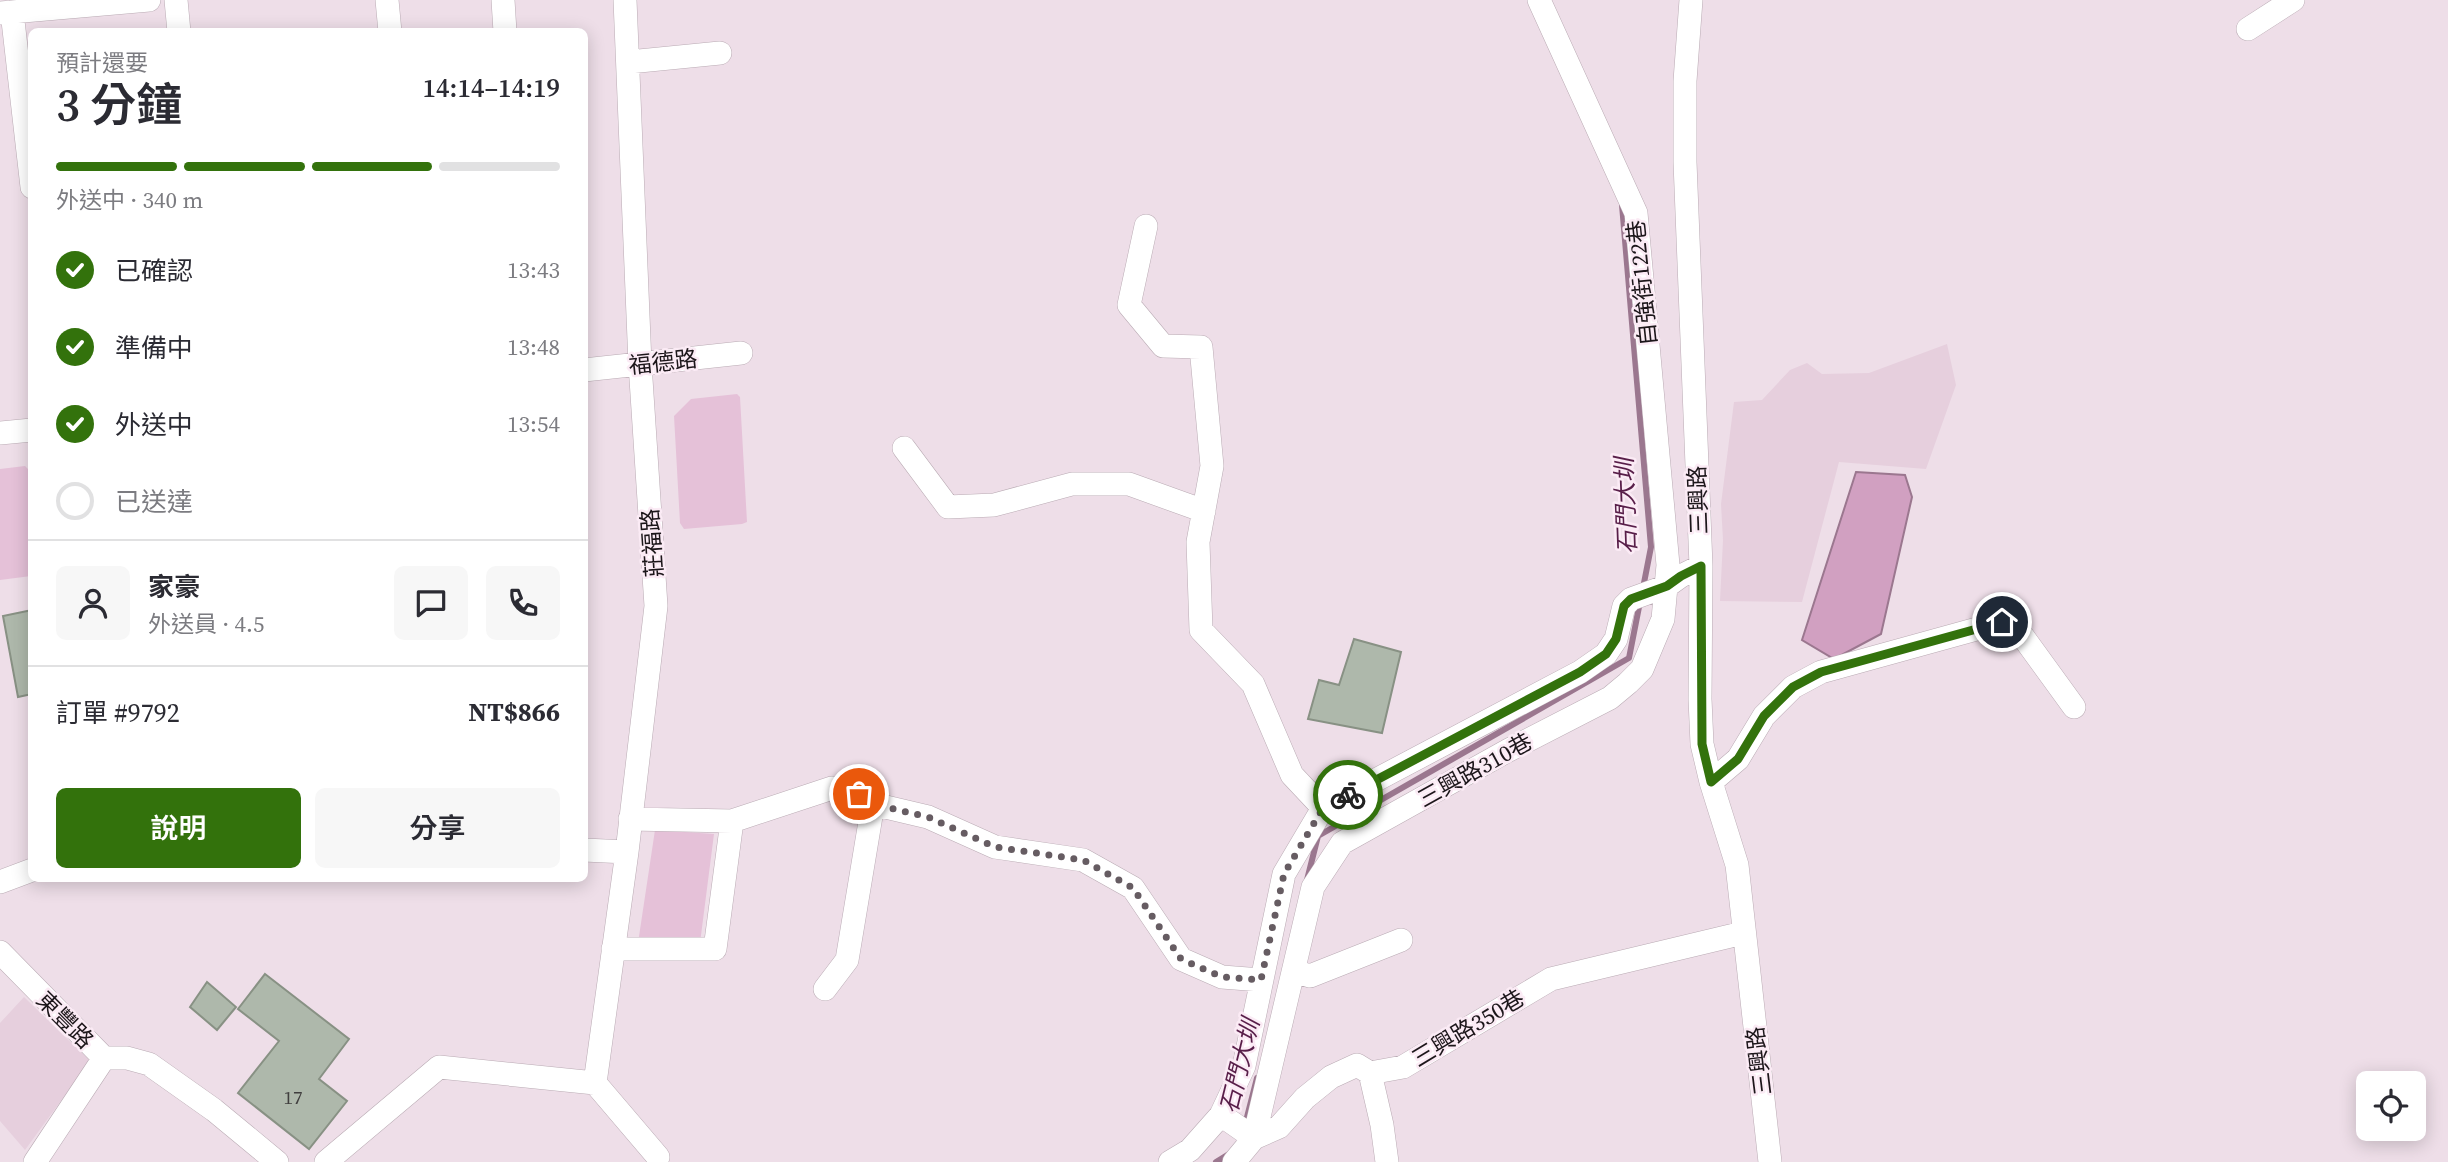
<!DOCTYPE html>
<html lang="zh-TW">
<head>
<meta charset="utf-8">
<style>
  body { margin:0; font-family:"Source Serif 4","Noto Sans TC",serif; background:#f7f7f7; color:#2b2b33; height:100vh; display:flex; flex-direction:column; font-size:26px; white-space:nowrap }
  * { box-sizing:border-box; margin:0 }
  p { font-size:23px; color:#7c7c81 }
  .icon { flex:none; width:38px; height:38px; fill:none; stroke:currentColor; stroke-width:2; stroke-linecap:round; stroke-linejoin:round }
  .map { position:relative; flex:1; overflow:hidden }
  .sheet { position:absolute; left:28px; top:28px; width:560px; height:854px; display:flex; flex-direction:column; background:#fff; border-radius:10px; box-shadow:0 4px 18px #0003 }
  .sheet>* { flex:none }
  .fabs { position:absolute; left:2356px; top:1071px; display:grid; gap:14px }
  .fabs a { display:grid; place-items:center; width:70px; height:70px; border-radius:10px; background:#fff; box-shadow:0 4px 18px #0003; font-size:35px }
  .pin { position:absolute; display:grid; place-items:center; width:60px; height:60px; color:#fff; margin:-30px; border:4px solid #fff; border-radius:50%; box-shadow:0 2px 7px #0007 }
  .courier { position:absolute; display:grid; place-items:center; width:70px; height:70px; margin:-35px; border:5px solid #33720c; border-radius:50%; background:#fff; color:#222; box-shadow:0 2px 9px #0007 }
  .summary em { font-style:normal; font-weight:600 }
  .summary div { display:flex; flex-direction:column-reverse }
  .summary { display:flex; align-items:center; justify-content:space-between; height:119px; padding:0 28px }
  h1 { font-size:46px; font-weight:600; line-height:52px }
  .bar { display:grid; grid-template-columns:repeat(4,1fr); gap:10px 7px; align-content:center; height:84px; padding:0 28px }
  .bar i { height:9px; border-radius:5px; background:#e1e1e2 }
  .bar .on { background:#33720c }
  .bar p { grid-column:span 4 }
  .line { display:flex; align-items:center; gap:18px; padding:0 28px; border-top:2px solid #e1e1e2 }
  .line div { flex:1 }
  .round { display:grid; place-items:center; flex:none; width:74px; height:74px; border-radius:10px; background:#f7f7f7 }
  ol { padding:0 28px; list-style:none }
  li { display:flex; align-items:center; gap:21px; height:77px }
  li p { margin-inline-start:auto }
  li .icon { padding:7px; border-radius:50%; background:#33720c; color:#fff; stroke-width:4 }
  li:last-child { color:#7c7c81 }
  li i { width:38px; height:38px; border:4px solid #e1e1e2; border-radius:50% }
  .button { display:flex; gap:14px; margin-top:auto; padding:14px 28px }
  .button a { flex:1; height:80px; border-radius:10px; background:#33720c; color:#fff; font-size:28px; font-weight:600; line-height:80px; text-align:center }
  .button a+a { background:#f7f7f7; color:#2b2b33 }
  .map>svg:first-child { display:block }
  .built { fill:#e6cfdd }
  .green { fill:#e5c1d8 }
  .water { fill:#d1a0c1; stroke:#9b778f; stroke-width:2 }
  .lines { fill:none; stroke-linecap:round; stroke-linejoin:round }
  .stream { stroke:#9b778f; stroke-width:6 }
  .building { fill:#aeb8ab; stroke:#889184; stroke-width:2 }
  .minor-casing { stroke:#baabb4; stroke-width:24 }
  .minor { stroke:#fff; stroke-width:23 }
  .done { stroke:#665c62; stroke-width:7; stroke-dasharray:0 12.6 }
  .route { stroke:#33720c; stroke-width:9 }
  .labels { text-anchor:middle; stroke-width:5; stroke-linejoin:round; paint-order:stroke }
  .number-label { font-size:19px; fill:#403e3e }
  .street-label { font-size:23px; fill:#1c161a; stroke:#fbebf5 }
  .water-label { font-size:24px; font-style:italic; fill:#581e49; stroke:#fbebf5 }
</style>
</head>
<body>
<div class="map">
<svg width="2448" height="1162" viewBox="0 0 2448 1162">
  <rect width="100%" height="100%" fill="#eedee8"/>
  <!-- built -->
  <path class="built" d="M 1947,344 L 1956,385 L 1926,469 L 1839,462 L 1802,602 L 1720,601 L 1723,540 L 1721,504 L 1734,402 L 1762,400 L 1790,370 L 1807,363 L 1822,374 L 1869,373 Z
    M 24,997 L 90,1061 L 25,1150 L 0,1121 L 0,1023 Z"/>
  <!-- green -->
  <path class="green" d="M 737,394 L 740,397 L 747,522 L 742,524 L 684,529 L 680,523 L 674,416 L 691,399 Z
    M 25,466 L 31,472 L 31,576 L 0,580 L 0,469 Z
    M 655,830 L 714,834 L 700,943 L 638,943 Z"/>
  <!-- water -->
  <path class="water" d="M 1856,472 L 1905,475 L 1912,497 L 1881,634 L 1834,659 L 1802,640 Z"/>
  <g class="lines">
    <!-- stream -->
    <path class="stream" d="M 1622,205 L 1651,547 L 1643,588
      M 1307,880 L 1318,836 L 1629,658 L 1640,602
      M 1245,1125 L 1257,1078
      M 1216,1162 L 1229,1154"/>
  </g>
  <!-- building -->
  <path class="building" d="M 32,610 L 32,694 L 18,697 L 3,616 Z
    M 1354,639 L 1401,652 L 1382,733 L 1308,719 L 1319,680 L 1339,685 Z
    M 265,974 L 349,1039 L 319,1079 L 347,1101 L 309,1149 L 238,1093 L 279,1041 L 238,1009 Z
    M 207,982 L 236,1007 L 217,1030 L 190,1007 Z"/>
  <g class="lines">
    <!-- minor casing -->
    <g class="minor-casing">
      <path id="minor" d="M 176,0 L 179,32
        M 387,0 L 390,32
        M 503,0 L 505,32
        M 1691,0 L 1685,81 L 1685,162 L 1701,566 L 1700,699 L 1702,744 L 1711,782 L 1737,865 L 1770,1162
        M 12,12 L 32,187
        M 0,13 L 149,0
        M 2248,29 L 2293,0
        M 629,62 L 720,53
        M 1146,226 L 1129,305 L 1163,346 L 1201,347 L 1212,466 L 1198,542 L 1201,630 L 1253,684 L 1292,775 L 1323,808
        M 584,370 L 741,353
        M 0,433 L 32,430
        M 904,448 L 948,507 L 994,505 L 1072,484 L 1129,484 L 1204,511
        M 1711,782 L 1738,759 L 1764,716 L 1793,687 L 1821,672 L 2002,622 L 2013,623 L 2074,707
        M 630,819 L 732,821 L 832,788 L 859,794 L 873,804 L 928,817 L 995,847 L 1083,860 L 1133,888 L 1181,959 L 1222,977 L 1261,980
        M 584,850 L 627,852
        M 0,882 L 32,870
        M 613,949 L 715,949 L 732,821
        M 0,952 L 104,1058 L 35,1162
        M 1294,971 L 1310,976 L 1401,940
        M 825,989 L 847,960 L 873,804
        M 104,1058 L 127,1058 L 149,1064 L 214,1110 L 277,1162
        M 1370,1073 L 1382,1125 L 1387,1162
        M 595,1083 L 627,852 L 656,606 L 640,364 L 625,0
        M 595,1083 L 658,1157
        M 1221,1115 L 1254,1138 L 1279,1127 L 1305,1098 L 1331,1077 L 1357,1065 L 1370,1073 L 1403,1067 L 1551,979 L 1743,933
        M 326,1162 L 439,1067 L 595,1083
        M 1170,1162 L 1190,1150 L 1221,1115 L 1244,1066 L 1284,874 L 1323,808 L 1580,672 L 1606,654 L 1616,639 L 1624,606 L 1631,599 L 1667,586 L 1681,576 L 1701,566
        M 1234,1162 L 1254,1138 L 1313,887 L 1342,843 L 1507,751 L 1610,698 L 1628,683 L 1642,669 L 1663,619 L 1668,565 L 1636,213 L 1539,0"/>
    </g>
    <!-- minor -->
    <use href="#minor" class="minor"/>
  </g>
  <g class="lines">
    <!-- done -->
    <path class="done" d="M 859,794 L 873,804 L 928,817 L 995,847 L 1083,860 L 1133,888 L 1181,959 L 1222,977 L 1261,980 L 1284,874 L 1323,808 L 1348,795"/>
    <!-- route -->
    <path class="route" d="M 1348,795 L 1580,672 L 1606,654 L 1616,639 L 1624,606 L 1631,599 L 1667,586 L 1681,576 L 1701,566 L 1702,744 L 1711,782 L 1738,759 L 1764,716 L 1793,687 L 1821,672 L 2002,622"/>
  </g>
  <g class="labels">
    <!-- number labels -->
    <g class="number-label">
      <text x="293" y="1104">17</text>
    </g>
    <!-- street labels -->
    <g class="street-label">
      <text transform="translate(1642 283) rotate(-96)" y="8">自強街122巷</text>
      <text transform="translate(663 362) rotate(-6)" y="8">福德路</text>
      <text transform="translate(1698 500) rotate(-92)" y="8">三興路</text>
      <text transform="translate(652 543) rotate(-94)" y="8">莊福路</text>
      <text transform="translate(1475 770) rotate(-29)" y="8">三興路310巷</text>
      <text transform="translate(65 1020) rotate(45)" y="8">東豐路</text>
      <text transform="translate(1468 1028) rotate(-31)" y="8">三興路350巷</text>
      <text transform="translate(1759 1061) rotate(-97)" y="8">三興路</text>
    </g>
    <!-- water labels -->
    <g class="water-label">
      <text transform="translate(1626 506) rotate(-92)" y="8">石門大圳</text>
      <text transform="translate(1240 1066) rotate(-76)" y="8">石門大圳</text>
    </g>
  </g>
</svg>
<div class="fabs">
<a><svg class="icon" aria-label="locate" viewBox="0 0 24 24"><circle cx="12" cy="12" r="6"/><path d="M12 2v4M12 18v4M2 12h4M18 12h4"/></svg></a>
</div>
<div class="pin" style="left:859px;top:794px;background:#ea580c"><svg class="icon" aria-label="bag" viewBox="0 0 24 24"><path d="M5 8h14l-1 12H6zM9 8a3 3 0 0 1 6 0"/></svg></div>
<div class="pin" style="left:2002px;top:622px;background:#1f2937"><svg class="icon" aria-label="home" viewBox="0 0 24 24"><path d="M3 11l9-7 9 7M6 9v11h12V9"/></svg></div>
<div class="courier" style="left:1348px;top:795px"><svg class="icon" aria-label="bike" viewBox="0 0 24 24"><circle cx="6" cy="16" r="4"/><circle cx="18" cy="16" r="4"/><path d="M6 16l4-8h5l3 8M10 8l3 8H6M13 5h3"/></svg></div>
<section class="sheet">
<div class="summary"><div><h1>3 分鐘</h1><p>預計還要</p></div><em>14:14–14:19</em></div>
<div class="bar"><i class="on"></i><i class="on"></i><i class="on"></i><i></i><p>外送中 · 340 m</p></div>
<ol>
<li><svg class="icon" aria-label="check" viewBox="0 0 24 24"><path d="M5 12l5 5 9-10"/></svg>已確認<p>13:43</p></li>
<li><svg class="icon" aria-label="check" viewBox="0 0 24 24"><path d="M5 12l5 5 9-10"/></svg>準備中<p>13:48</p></li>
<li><svg class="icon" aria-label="check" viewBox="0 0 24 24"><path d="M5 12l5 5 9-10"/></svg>外送中<p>13:54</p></li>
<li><i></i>已送達</li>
</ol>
<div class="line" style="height:126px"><a class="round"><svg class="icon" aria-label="person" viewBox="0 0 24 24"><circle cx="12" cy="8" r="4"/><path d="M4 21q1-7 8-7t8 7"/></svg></a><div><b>家豪</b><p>外送員 · 4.5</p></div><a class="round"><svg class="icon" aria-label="chat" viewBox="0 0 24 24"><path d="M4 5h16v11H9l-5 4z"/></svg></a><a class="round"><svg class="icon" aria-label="phone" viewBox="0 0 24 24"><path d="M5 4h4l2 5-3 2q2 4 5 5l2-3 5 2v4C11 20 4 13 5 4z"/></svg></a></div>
<div class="line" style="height:91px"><div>訂單 #9792</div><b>NT$866</b></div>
<div class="button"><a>說明</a><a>分享</a></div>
</section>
</div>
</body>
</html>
